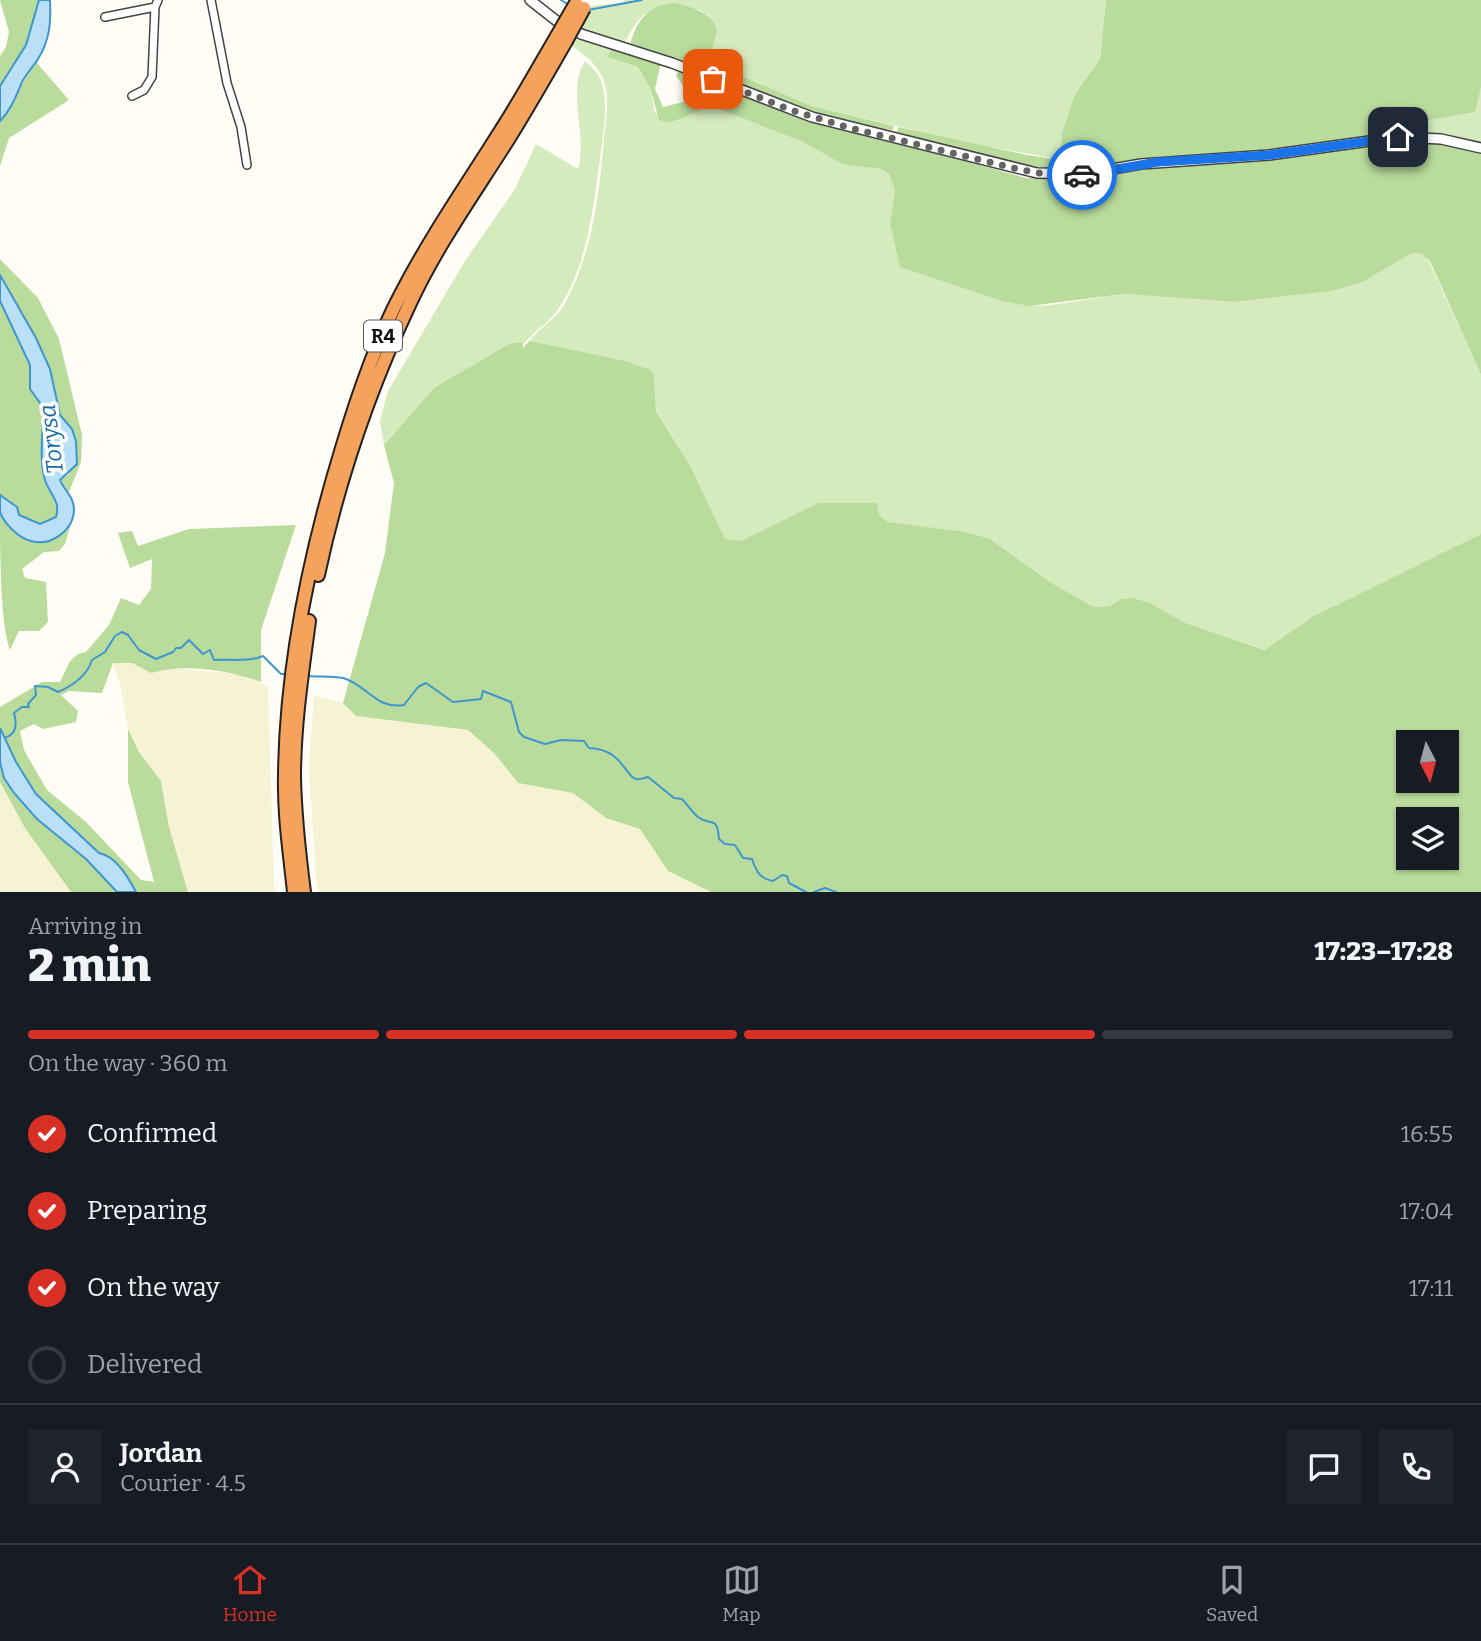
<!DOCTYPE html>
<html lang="en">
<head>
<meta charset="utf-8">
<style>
  body { margin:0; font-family:Bitter,serif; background:#20242c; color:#f1f3f6; height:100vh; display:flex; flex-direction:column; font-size:26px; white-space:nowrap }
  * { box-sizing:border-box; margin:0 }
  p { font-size:23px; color:#9ea1a6 }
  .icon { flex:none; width:38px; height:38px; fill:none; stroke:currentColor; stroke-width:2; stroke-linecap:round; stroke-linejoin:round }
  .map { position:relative; height:892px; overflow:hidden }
  .panel { display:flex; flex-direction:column; background:#171b24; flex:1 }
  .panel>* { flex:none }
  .needle { width:46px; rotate:174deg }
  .buttons { position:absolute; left:1396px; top:730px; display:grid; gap:14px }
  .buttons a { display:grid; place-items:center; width:63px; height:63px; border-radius:0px; background:#171b24; box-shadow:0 2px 5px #0004; font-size:35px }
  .pin { position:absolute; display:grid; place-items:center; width:60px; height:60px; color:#fff; margin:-30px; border-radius:14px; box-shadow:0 4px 10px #0006 }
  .courier { position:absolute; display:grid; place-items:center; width:70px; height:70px; margin:-35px; border:5px solid #1a73e8; border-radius:50%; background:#fff; color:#222; box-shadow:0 2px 9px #0007 }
  .overview em { font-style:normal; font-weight:800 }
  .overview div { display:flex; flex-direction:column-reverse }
  .overview { display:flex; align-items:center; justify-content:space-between; height:119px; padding:0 28px }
  h1 { font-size:46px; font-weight:800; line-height:52px }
  .bar { display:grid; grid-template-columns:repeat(4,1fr); gap:10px 7px; align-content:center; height:84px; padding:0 28px }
  .bar i { height:9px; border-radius:5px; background:#363941 }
  .bar .active { background:#d93025 }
  .bar p { grid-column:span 4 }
  .line { display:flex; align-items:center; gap:18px; padding:0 28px; border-top:2px solid #363941 }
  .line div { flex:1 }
  .round { display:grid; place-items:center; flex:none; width:74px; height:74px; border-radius:0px; background:#20242c }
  ol { padding:0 28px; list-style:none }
  li { display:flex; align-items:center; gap:21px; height:77px }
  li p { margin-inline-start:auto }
  li .icon { padding:7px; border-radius:50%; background:#d93025; color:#fff; stroke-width:4 }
  li:last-child { color:#9ea1a6 }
  li i { width:38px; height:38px; border:4px solid #363941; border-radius:50% }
  .dock { display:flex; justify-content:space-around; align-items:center; height:98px; border-top:2px solid #363941; background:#171b24; font-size:19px; color:#9ea1a6 }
  .dock a { display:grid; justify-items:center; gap:4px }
  .dock .active { color:#d93025 }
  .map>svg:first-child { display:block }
  .farmland { fill:#f6f3d4 }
  .green { fill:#d5ebbd }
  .forest { fill:#b9dc9c; fill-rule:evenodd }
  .water { fill:#b9e0f7; stroke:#3f96cf; stroke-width:2 }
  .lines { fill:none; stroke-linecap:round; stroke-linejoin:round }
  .stream { stroke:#3f96cf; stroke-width:2 }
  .minor-casing { stroke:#444; stroke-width:10 }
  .tertiary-casing { stroke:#444; stroke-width:12 }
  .motorway-casing { stroke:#222; stroke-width:16 }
  .minor { stroke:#fff; stroke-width:7 }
  .tertiary { stroke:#fff; stroke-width:9 }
  .motorway { stroke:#f5a25d; stroke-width:12 }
  .motorway-bridge-casing { stroke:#222; stroke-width:16; stroke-linecap:butt }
  .motorway-bridge { stroke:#f5a25d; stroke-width:12 }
  .done { stroke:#646461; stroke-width:7; stroke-dasharray:0 12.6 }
  .route { stroke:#1a73e8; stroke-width:9 }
  .labels { text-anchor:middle; stroke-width:7; stroke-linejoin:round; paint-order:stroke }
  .shield { fill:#fff; stroke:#585858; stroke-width:2 }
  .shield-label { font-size:19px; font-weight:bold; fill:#111 }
  .water-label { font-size:23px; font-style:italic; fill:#1768a6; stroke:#fff }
</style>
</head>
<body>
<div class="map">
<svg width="1481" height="892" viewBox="0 0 1481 892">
  <rect width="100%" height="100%" fill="#fffdf5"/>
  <!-- farmland -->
  <path class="farmland" d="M 113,663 L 132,663 L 151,673 L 166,669 L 183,669 L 237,674 L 268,686 L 274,885 L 277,892 L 188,892 L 169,827 L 161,781 L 139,752 L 128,729 L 121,688 Z
    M 314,696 L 343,703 L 356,716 L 468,730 L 495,754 L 518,783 L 573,793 L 606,818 L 640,829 L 668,871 L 711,892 L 317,892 L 309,768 Z
    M 0,782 L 9,798 L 71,892 L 0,892 Z"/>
  <!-- green -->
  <path class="green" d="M 625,0 L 1106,0 L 1100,59 L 1075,94 L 1062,133 L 1062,160 L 959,141 L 812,106 L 708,62 C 710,52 717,39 716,30 C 716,21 706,13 699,10 C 660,0 640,7 624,45 L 576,28 L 587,6 L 622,3 Z
    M 568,33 L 612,47 L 609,57 L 638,67 L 650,88 L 655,113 L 677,121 L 700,108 L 711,106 L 803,142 L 844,165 L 881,169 L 889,174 L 895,191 L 890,223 L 1017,303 L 1029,306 L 1051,305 L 1124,294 L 1235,302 L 1332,291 L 1363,282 L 1412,253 L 1421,254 L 1429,261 L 1481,375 L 1481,534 L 1314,616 L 1266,650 L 1183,622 L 1150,603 L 1121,599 L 1110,606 L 1094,607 L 1050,582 L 990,539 L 888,522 L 879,515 L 818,503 L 741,542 L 725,539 L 690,465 L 656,410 L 654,375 L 651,370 L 626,361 L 529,342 C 538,328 554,321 563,307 C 592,256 599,197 604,140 C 606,121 610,100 604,81 C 598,63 582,54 568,43 Z
    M 585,61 C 594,69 601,76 603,88 C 608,109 603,136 600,158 C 593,209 588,263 559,308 C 549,324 532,331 522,347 L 509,344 L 435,387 L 384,445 L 380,421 L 388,391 L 465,261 L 515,189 L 536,144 L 578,169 C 588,135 566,92 585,61 Z
    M 1481,87 L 1481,145 L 1442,136 L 1407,133 L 1412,123 L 1474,112 Z"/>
  <!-- forest -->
  <path class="forest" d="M 0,0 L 39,0 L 26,45 L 0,86 L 0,56 L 6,47 L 9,32 Z
    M 1106,0 L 1481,0 L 1481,87 L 1475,112 L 1412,123 L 1407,133 L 1416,143 L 1437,144 L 1481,153 L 1481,375 L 1430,261 L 1421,254 L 1412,253 L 1363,282 L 1332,291 L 1235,302 L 1124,294 L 1029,306 L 1002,301 L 900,267 L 890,223 L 895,191 L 889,174 L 881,169 L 844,165 L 803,142 L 711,106 C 692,110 678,127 659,120 L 650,88 L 638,67 L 608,57 L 612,47 L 661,62 L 655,89 L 663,107 L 683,102 C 686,90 684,86 676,76 L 679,69 L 824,126 L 901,143 L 1026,178 L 1060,178 L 1061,173 L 1030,169 L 897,134 L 898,127 L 1027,155 L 1061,160 L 1062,133 L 1075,94 L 1100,59 Z
    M 673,3 C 685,4 714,13 716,28 C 718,37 710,52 708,62 L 812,106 L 894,126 L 893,130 L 839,122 L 630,46 C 635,22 648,5 673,3 Z
    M 36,62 L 69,100 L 9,138 L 0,166 L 0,121 Z
    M 0,259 L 38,298 L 59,339 L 82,435 L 81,462 L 69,492 L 63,488 L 60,480 L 69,474 L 72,429 L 60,415 L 50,369 L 36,338 L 0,275 Z
    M 0,301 L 30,365 L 30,389 L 40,403 L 43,412 C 43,432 39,461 45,480 C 50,495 61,501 56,517 L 40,524 L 19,515 L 17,506 L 0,495 Z
    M 529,341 L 626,361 L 651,370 L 654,375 L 656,411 L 690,465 L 725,539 L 741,541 L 818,503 L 877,503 L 879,515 L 888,522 L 965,532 L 990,539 L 1050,582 L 1094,607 L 1110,606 L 1121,599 L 1133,598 L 1150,603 L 1183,622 L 1265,650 L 1314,616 L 1481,534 L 1481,892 L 711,892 L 668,871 L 640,829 L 606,818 L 573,793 L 518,783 L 495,754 L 468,730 L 356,716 L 343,703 L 385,553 L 394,483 L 384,445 L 435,387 L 509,344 L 522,342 L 523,348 ZM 1409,742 L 1447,742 L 1447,780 L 1409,780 ZM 1409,819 L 1447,819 L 1447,858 L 1409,858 Z
    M 0,512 L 4,516 L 67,531 L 71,524 L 65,544 L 59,551 L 44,552 L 22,569 L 25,578 L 46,582 L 48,622 L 39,631 L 19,631 L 10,650 C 0,624 0,546 0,512 Z
    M 296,525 L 261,630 L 261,682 C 228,670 185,663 151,673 L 132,663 L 113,663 L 102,693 L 69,691 L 61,695 L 78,711 L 76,722 L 43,729 L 34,724 L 20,731 L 24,750 L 47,790 L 86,822 L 141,880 L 154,882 L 128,782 L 128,729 L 139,752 L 161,781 L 169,827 L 188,892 L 136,892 C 128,877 116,856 99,853 L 52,811 L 27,782 L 5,741 L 0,728 L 0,707 L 42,682 L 60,682 L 70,661 L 78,654 L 86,652 L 109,625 L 121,598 L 139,605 L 151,589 L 152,559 L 130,568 L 118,533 L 132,531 L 138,546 L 189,529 Z
    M 0,762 L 14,793 L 37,819 L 86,859 L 117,892 L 71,892 L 25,828 L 0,782 Z"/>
  <!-- water -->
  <path class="water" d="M 39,0 L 50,0 C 51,22 50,40 38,59 C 33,67 26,74 22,82 C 16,96 11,110 0,121 L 0,86 L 26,45 Z
    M 0,275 L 36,338 L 50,369 L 60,415 L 72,429 L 76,441 L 77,464 L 60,480 C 64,490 74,497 74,509 C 74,530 51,547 31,541 C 18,538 4,523 0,512 C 0,508 0,499 0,495 L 17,507 L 19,515 L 40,524 L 56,517 C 61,501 50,495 45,480 C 39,461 43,432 43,412 L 40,403 L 30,389 L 30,365 L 0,301 Z
    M 0,728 L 16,762 L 36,794 L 99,853 C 116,856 128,877 136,892 L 117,892 L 86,859 L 37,819 L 14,793 L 4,778 L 0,762 Z"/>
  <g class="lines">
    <!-- stream -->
    <path class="stream" d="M 561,0 L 569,5
      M 588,10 L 642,0
      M 308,676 C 319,677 332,676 343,678 C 366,684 376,710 404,705 L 418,687 L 426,683 L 453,702 L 481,699 L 483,691 L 511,702 L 519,732 L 524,737 L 545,744 L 561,740 L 584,741 L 589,748 C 623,749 625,777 636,779 C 640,780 644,778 648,777 L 674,798 L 682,799 C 687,804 692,812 698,817 C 711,827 717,814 719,839 L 725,844 L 735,845 L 743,858 L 752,859 C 756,871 760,879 773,881 L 782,875 L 787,876 L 789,883 L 806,892
      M 5,738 C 17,734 17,723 14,713 L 22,707 L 29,707 L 28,704 L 36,695 L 35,686 L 48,687 L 58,692 C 72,686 87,676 92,660 L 105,652 L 115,636 L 122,632 L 128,635 L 139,650 L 156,659 L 173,652 L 176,648 L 181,648 L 189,640 L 203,654 L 210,650 L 214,660 C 230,659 250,662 263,656 L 281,674 L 285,674
      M 814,892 L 825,888 L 836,892"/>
    <!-- minor casing -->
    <g class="minor-casing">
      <path id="minor" d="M 211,0 L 227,83 L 241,127 L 247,165
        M 105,17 L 155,7
        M 132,96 L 144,90 L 152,77 L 155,7 L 158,0"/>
    </g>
    <!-- tertiary casing -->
    <g class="tertiary-casing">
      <path id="tertiary" d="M 530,0 L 558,22 L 581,34 L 672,63 L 812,117 L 1037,173 L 1084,174 L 1141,164 L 1269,155 L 1398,137 L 1441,139 L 1481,148"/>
    </g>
    <!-- motorway casing -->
    <g class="motorway-casing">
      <path id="motorway" d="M 318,575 C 338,481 369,390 410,303 C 437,245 475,192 509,138 C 529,106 547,74 566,41
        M 294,892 C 290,853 284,815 285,776 C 286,665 310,553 342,448 C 357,398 376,341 401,294 C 430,238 466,186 500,132 C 520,101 538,68 557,36
        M 304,892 C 299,854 295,816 294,778 C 294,725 302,673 309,621"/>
    </g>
    <!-- minor -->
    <use href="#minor" class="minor"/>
    <!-- tertiary -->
    <use href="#tertiary" class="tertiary"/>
    <!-- motorway -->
    <use href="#motorway" class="motorway"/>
    <!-- motorway-bridge casing -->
    <g class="motorway-bridge-casing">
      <path id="motorway-bridge" d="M 557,36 L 576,3
        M 566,41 L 584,8"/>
    </g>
    <!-- motorway-bridge -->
    <use href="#motorway-bridge" class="motorway-bridge"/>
  </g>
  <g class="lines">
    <!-- done -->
    <path class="done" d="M 713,79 L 791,110 L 850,128 L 1022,170 L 1052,175 L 1082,175"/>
    <!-- route -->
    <path class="route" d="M 1082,175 L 1158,162 L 1269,155 L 1398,137"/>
  </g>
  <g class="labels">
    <!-- shield labels -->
    <rect class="shield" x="364" y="320.5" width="38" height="31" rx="5"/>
    <g class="shield-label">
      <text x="383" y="343">R4</text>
    </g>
    <!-- water labels -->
    <g class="water-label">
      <text transform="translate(51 439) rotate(-97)" y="8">Torysa</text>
    </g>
  </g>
</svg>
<div class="buttons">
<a><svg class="needle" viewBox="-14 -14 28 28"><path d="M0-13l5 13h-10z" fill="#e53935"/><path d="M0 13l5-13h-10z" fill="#9ea1a6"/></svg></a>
<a><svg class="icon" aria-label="layers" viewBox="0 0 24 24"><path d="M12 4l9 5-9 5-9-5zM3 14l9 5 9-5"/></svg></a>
</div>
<div class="pin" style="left:713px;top:79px;background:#ea580c"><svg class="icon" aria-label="bag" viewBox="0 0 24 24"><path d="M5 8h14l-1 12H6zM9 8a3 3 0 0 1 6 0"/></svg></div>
<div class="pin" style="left:1398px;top:137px;background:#1f2937"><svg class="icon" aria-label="home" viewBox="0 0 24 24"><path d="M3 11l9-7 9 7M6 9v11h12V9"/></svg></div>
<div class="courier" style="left:1082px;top:175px"><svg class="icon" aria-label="car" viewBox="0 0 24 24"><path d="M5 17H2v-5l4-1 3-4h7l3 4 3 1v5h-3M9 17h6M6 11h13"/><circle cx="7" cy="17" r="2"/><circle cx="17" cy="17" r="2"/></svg></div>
</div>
<section class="panel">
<div class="overview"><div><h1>2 min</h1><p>Arriving in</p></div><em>17:23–17:28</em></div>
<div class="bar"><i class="active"></i><i class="active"></i><i class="active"></i><i></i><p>On the way · 360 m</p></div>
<ol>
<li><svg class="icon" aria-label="check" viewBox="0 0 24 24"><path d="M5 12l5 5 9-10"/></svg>Confirmed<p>16:55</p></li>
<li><svg class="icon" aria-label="check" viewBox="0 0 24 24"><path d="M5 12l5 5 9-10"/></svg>Preparing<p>17:04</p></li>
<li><svg class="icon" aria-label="check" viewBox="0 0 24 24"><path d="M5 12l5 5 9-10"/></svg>On the way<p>17:11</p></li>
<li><i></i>Delivered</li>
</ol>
<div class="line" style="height:126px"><a class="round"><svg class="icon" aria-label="person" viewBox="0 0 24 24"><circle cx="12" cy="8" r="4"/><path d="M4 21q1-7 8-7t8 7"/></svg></a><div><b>Jordan</b><p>Courier · 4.5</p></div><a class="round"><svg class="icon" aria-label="chat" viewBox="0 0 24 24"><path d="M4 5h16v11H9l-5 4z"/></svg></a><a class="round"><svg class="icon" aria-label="phone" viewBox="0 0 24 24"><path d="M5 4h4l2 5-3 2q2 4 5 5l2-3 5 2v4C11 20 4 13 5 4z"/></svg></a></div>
</section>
<nav class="dock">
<a class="active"><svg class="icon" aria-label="home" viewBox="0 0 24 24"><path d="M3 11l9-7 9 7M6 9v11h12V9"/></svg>Home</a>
<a><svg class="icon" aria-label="map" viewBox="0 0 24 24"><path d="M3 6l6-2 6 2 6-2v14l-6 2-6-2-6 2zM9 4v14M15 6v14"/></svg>Map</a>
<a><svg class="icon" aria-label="saved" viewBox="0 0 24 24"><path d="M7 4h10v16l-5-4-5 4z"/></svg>Saved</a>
</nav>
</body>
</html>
